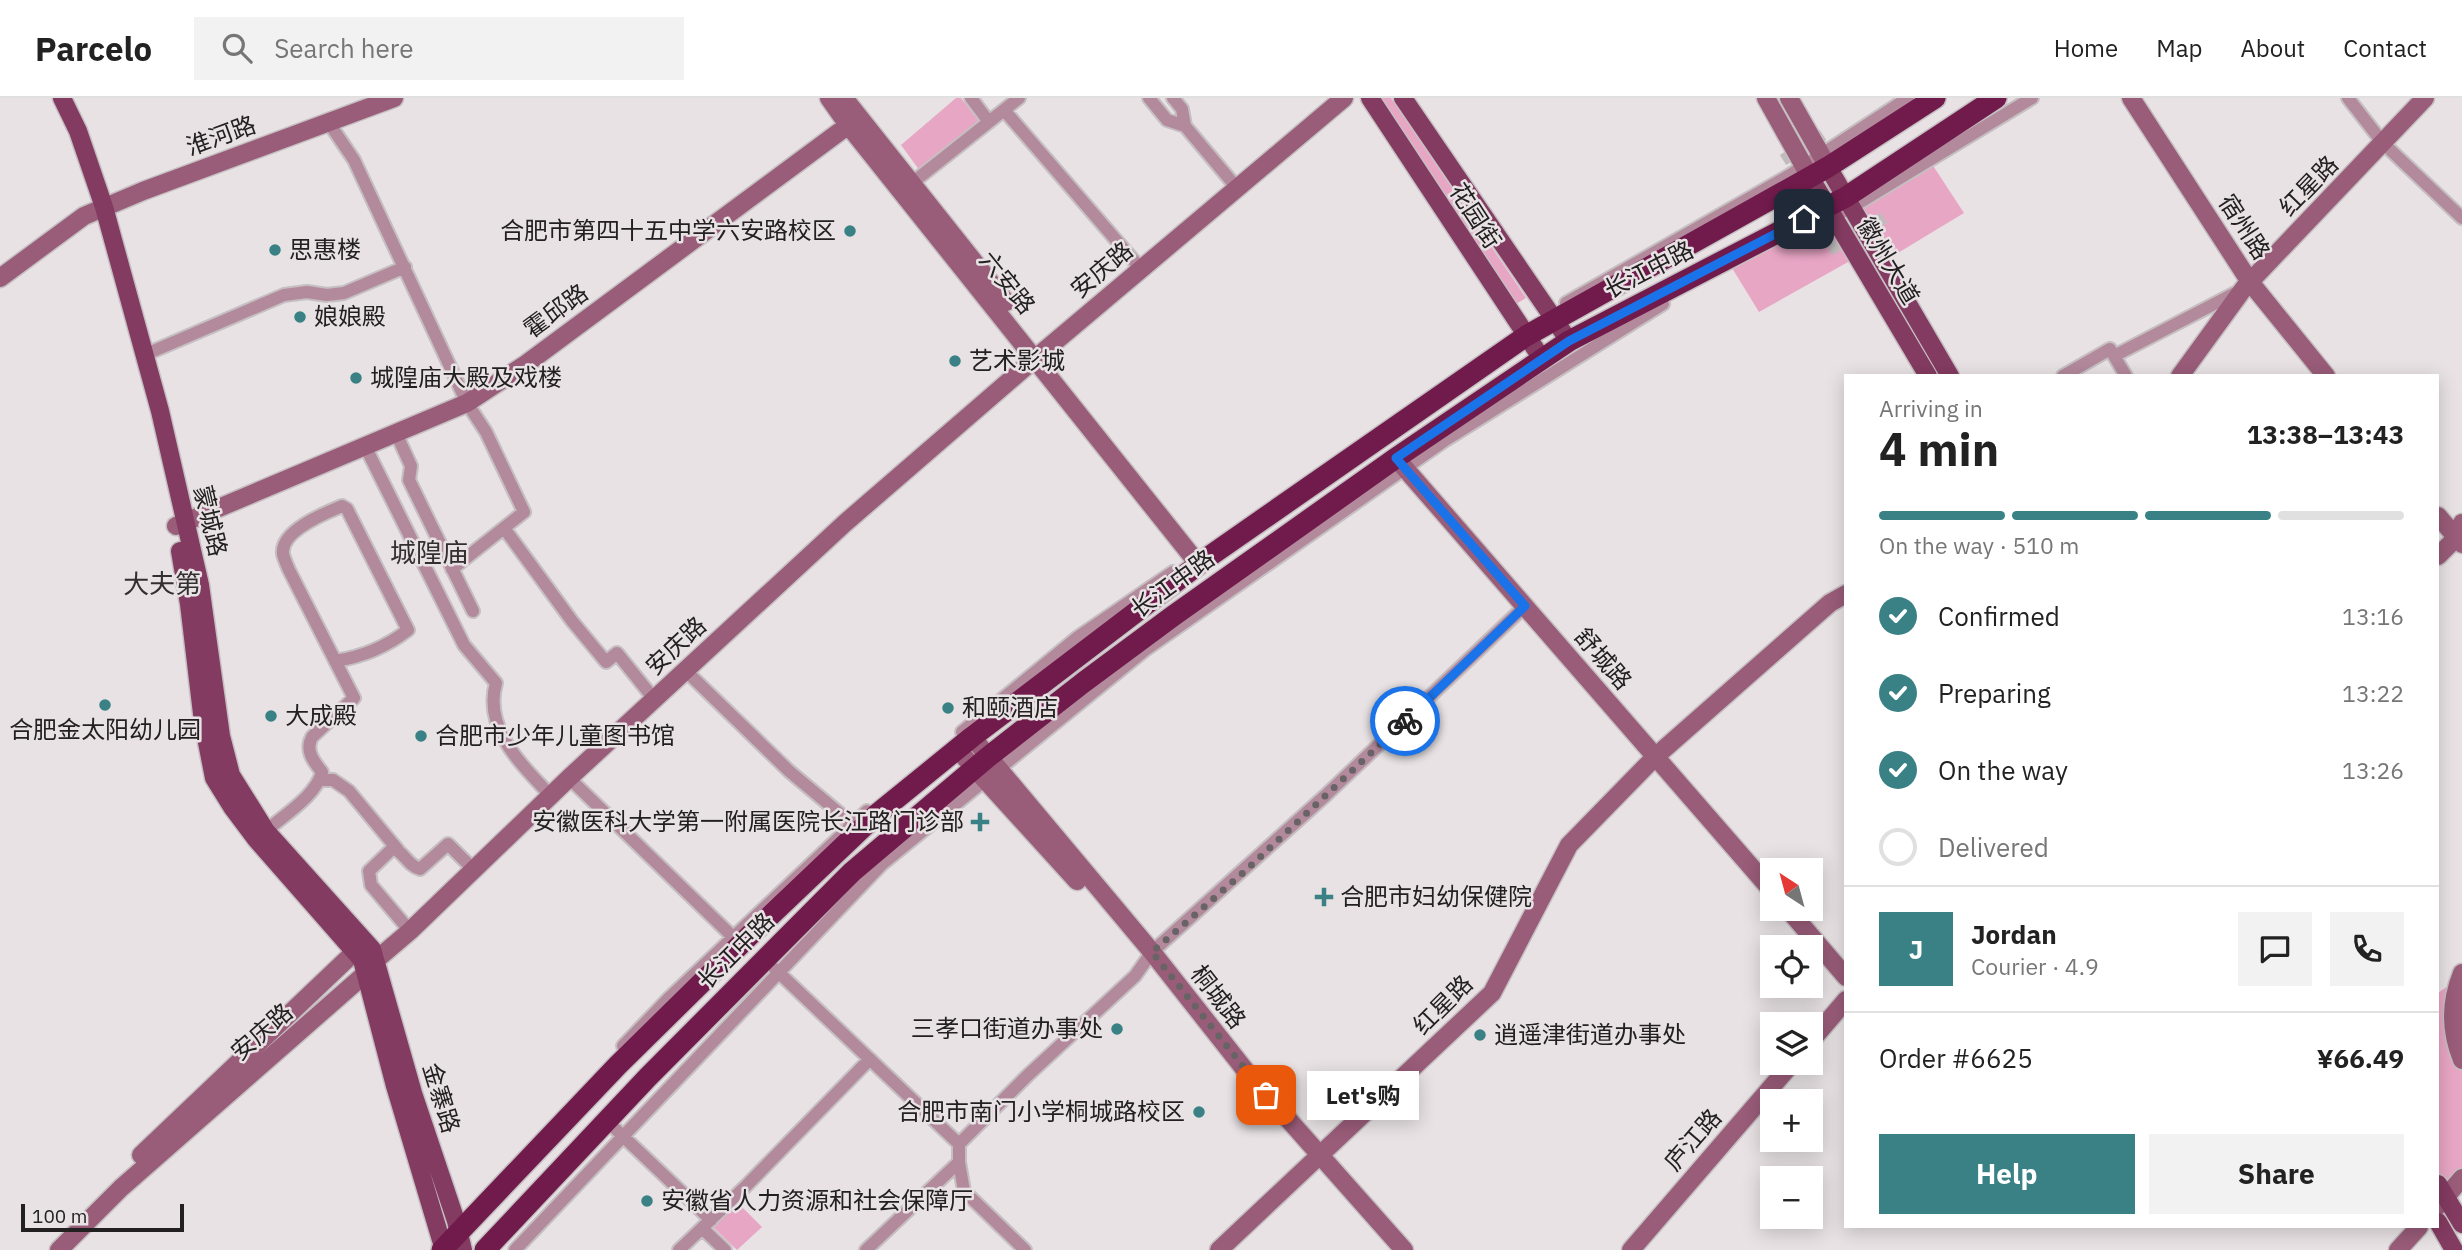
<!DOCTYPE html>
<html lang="en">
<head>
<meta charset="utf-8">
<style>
  body { margin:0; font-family:"IBM Plex Sans","Noto Sans SC",sans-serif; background:#f2f2f2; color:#222; height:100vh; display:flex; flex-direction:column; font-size:26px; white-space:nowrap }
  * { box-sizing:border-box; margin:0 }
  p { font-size:23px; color:#767676 }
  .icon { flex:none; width:38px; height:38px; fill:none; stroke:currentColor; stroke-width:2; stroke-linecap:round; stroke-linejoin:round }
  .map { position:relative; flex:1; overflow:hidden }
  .panel { position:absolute; left:1844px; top:276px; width:595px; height:854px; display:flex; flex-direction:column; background:#fff; border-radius:0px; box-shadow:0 4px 18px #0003 }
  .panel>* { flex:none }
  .needle { width:46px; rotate:324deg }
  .fabs { position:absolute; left:1760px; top:760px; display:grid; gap:14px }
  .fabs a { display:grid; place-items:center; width:63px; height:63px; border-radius:0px; background:#fff; box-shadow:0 4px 18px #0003; font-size:35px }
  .scale { position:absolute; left:21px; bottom:18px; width:163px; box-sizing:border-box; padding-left:7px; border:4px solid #232021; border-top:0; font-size:19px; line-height:24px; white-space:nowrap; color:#232021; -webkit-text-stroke:5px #e8e2e4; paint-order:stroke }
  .pin { position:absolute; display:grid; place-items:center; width:60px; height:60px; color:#fff; margin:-30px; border-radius:14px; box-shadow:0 4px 10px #0006 }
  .courier { position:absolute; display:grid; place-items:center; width:70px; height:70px; margin:-35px; border:5px solid #1a73e8; border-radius:50%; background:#fff; color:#222; box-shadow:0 2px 9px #0007 }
  .bubble { position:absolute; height:49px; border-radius:0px; background:#fff; box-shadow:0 4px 18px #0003; font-size:23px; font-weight:700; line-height:49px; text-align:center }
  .headline em { font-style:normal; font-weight:700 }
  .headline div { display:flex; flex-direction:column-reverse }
  .headline { display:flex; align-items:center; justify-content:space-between; height:119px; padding:0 35px }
  h1 { font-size:46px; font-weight:700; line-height:52px }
  .bar { display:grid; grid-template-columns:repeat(4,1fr); gap:10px 7px; align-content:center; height:84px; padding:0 35px }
  .bar i { height:9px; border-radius:5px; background:#e0e0e0 }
  .bar .active { background:#398185 }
  .bar p { grid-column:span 4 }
  .line { display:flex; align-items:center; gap:18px; padding:0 35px; border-top:2px solid #e0e0e0 }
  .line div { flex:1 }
  .round { display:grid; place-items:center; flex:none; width:74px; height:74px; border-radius:0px; background:#f2f2f2 }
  ol { padding:0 35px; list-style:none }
  li { display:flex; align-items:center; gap:21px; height:77px }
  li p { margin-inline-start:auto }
  li .icon { padding:7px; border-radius:50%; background:#398185; color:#fff; stroke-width:4 }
  li:last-child { color:#767676 }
  li i { width:38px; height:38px; border:4px solid #e0e0e0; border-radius:50% }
  .primary-button { display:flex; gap:14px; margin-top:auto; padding:14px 35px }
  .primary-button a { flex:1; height:80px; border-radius:0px; background:#398185; color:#fff; font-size:28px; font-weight:700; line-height:80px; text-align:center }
  .primary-button a+a { background:#f2f2f2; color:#222 }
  header { display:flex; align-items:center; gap:42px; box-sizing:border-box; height:98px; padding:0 35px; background:#fff; border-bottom:2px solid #e0e0e0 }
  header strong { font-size:33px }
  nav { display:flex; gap:38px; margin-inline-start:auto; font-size:24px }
  .search { width:490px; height:63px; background:#f2f2f2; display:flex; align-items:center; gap:18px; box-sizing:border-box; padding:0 24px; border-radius:0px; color:#767676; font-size:26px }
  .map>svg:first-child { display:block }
  .green { fill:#e8a6c5 }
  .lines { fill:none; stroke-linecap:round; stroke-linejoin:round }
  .street-tunnel { stroke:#c1bbbd; stroke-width:12; stroke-dasharray:12 6; stroke-linecap:butt }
  .street-casing { stroke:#c5bfc1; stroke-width:16 }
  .secondary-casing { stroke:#c5bfc1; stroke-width:21 }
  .primary-casing { stroke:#c5bfc1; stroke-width:21 }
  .highway-casing { stroke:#c5bfc1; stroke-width:24 }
  .street { stroke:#b3899c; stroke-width:12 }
  .secondary { stroke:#995c79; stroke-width:18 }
  .primary { stroke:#843b61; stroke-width:18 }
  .highway { stroke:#711b4c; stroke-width:21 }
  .done { stroke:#686465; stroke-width:7; stroke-dasharray:0 12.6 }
  .route { stroke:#1a73e8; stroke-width:9 }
  .poi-dot { fill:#398185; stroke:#e8e2e4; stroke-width:2.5 }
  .labels { text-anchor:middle; stroke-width:5; stroke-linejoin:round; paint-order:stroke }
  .street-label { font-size:24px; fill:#232021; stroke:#e8e2e4 }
  .poi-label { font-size:24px; fill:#232021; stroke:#e8e2e4; text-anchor:start }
  .neighbourhood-label { font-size:26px; fill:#332e30; stroke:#e8e2e4 }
</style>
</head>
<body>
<header>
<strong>Parcelo</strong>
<div class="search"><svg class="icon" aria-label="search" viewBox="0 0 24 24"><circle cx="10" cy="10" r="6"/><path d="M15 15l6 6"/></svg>Search here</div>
<nav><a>Home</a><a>Map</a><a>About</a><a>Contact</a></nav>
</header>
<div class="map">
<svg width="2462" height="1152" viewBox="0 0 2462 1152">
  <rect width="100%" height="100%" fill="#e8e2e4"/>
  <!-- green -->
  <path class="green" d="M 956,0 L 961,0 L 981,26 L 920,73 L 901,47 Z
    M 1373,0 L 1391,0 L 1526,200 L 1511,209 Z
    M 1930,63 L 1964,115 L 1883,164 L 1852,109 Z
    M 1833,118 L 1857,159 L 1759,214 L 1732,170 Z
    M 2462,878 L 2462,1085 L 2438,1086 L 2438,895 Z
    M 738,1105 L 762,1129 L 737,1152 L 712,1128 Z"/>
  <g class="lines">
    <!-- street-tunnel -->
    <path class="street-tunnel" d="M 1783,62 L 1823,37
      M 1816,71 L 1855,137
      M 1829,152 L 1884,120"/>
    <!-- street casing -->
    <g class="street-casing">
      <path id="street" d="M 971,0 L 989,24
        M 1149,0 L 1167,22 L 1185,28 L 1237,90
        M 1173,0 L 1182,11 L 1185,28
        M 2348,0 L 2383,45 L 2462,120
        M 1004,12 L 1141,171
        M 329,25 L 354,62 L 467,305 L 486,334 L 524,414 L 452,471
        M 907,89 L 1019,0
        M 1800,135 L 1852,109 L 2032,0
        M 1566,205 L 1790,77 L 1908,0
        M 144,257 L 284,197 L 307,194 L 327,197 L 344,195 L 405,169
        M 2114,258 L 2241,192
        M 2063,278 L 2110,251 L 2126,278
        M 396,335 L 411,368 L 409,382 L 473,513
        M 365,348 L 464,547 L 496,585 C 483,631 522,667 551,698
        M 504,430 L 572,523 L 606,564 L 617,555 L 654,601
        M 686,573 L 789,673 L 851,725
        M 962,634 L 1078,539 L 1173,474
        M 569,680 L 733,839
        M 320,682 L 333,682 L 349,693 L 398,752
        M 266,733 C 284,717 316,698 322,674 C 313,663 305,652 312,639 L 354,600 L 289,472 C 287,467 284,461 283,456 C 280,433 325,415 342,408 L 347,411 L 408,532 C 386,549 362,559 335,563
        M 410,833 L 371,787 L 369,773 L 393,750 C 404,754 408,768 420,771 L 448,746 L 474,772
        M 775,871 L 959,1046 L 959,1064 L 964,1093 L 1025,1152
        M 623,948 L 670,899 L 867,713
        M 607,1023 L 711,1122
        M 959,1046 L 1027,978 L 1135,878 L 1152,854 L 1326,697 L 1525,508
        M 702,1130 L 725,1152
        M 515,1152 L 882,766 L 1145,552 L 1444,343 L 1663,206
        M 679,1152 L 746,1088 L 870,961
        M 866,1152 L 959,1064"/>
    </g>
    <!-- secondary casing -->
    <g class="secondary-casing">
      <path id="secondary" d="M 829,0 L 848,27 L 1199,467
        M 844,0 L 1006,204
        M 1766,0 L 1810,79
        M 1789,0 L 1828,69
        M 2131,0 L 2250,184 L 2326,278
        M 0,180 L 84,118 L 143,93 L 394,0
        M 2180,278 L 2244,190 L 2425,0
        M 1396,360 L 1773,794
        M 2438,418 L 2462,446
        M 176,428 L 467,305 L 526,266 L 858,20
        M 2438,458 L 2451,445 L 2462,425
        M 972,639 L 1152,854 L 1249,977 L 1404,1152
        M 957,651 L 1077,783
        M 1787,810 L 1846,879
        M 2462,875 C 2450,905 2450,932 2462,962
        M 1811,943 L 1846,902
        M 141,1057 L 364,845
        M 2438,1108 L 2462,1080
        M 59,1152 L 121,1090 L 365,876 L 376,862 L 410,833 L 569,680 L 845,425 L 1044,253 L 1344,0
        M 1219,1152 L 1492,895 L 1569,747 L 1655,659 L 1830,505 L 1846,496
        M 1631,1152 L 1793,964
        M 2398,1152 L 2419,1129"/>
    </g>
    <!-- primary casing -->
    <g class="primary-casing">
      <path id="primary" d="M 62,0 L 78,33 L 104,109 L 160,313 L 200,487 L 221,638 L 231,677 L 266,733 L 372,851 L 413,995 L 456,1123 L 463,1152
        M 1370,0 L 1542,261
        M 1403,0 L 1569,243
        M 1828,69 L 1950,278
        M 1810,79 L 1928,278
        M 180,453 L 189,506 L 203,624 L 214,680 L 232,709 L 256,741 L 362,862 L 395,988 L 444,1152
        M 2438,1086 L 2462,1126
        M 2438,1124 L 2454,1152"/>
    </g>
    <!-- highway casing -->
    <g class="highway-casing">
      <path id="highway" d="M 442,1152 L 618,967 L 750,837 L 876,717 L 972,639 L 1207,460 L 1526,238 L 1828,69 L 1935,0
        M 485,1152 L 648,979 L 852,774 L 988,659 L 1084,584 L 1173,518 L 1396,360 L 1569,243 L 1846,99 L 1996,0"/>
    </g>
    <!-- street -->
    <use href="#street" class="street"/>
    <!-- secondary -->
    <use href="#secondary" class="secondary"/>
    <!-- primary -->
    <use href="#primary" class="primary"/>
    <!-- highway -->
    <use href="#highway" class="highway"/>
  </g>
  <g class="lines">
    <!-- done -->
    <path class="done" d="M 1266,997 L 1152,854 L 1244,774 L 1405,623"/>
    <!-- route -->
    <path class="route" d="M 1405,623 L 1525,508 L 1396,360 L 1569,243 L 1804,121"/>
  </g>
  <!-- markers -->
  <g class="poi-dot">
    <circle cx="850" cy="133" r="7"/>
    <circle cx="275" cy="152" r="7"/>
    <circle cx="300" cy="219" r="7"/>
    <circle cx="955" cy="263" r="7"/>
    <circle cx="356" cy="280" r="7"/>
    <circle cx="105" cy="607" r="7"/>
    <circle cx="948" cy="610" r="7"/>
    <circle cx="271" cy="618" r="7"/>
    <circle cx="421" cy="638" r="7"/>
    <path d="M976.5 713.5h7v7h7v7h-7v7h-7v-7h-7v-7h7z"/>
    <path d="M1320.5 788.5h7v7h7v7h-7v7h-7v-7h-7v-7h7z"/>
    <circle cx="1117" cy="931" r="7"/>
    <circle cx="1480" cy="937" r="7"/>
    <circle cx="1199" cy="1014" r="7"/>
    <circle cx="647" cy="1103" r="7"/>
  </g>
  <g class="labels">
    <!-- street labels -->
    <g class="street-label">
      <text transform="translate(221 38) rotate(-20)" y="8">淮河路</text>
      <text transform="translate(2309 88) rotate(-46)" y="8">红星路</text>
      <text transform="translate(1475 118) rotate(57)" y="8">花园街</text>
      <text transform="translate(2244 129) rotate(57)" y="8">宿州路</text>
      <text transform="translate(1888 163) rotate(59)" y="8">徽州大道</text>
      <text transform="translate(1102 172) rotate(-40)" y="8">安庆路</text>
      <text transform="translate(1649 172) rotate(-27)" y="8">长江中路</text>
      <text transform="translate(1007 185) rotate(51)" y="8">六安路</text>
      <text transform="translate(556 213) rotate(-36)" y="8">霍邱路</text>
      <text transform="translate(210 423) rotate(77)" y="8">蒙城路</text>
      <text transform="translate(1173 486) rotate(-36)" y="8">长江中路</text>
      <text transform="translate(676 548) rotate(-43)" y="8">安庆路</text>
      <text transform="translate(1603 561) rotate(49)" y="8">舒城路</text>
      <text transform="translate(736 853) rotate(-45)" y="8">长江中路</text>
      <text transform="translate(1218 899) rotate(52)" y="8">桐城路</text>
      <text transform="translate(1443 907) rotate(-45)" y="8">红星路</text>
      <text transform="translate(262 934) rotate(-41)" y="8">安庆路</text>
      <text transform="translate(441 1000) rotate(73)" y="8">金寨路</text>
      <text transform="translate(1693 1042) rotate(-49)" y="8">庐江路</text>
    </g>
    <!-- poi labels -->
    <g class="poi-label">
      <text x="836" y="141" text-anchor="end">合肥市第四十五中学六安路校区</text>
      <text x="289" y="160">思惠楼</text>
      <text x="314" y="227">娘娘殿</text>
      <text x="969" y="271">艺术影城</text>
      <text x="370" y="288">城隍庙大殿及戏楼</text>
      <text x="962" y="618">和颐酒店</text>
      <text x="285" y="626">大成殿</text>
      <text x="105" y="640" text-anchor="middle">合肥金太阳幼儿园</text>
      <text x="435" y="646">合肥市少年儿童图书馆</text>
      <text x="964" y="732" text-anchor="end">安徽医科大学第一附属医院长江路门诊部</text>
      <text x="1340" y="807">合肥市妇幼保健院</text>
      <text x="1103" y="939" text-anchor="end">三孝口街道办事处</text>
      <text x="1494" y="945">逍遥津街道办事处</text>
      <text x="1185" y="1022" text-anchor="end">合肥市南门小学桐城路校区</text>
      <text x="661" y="1111">安徽省人力资源和社会保障厅</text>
    </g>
    <!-- neighbourhood labels -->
    <g class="neighbourhood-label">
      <text x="429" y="464">城隍庙</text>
      <text x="162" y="495">大夫第</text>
    </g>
  </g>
</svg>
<div class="fabs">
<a><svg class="needle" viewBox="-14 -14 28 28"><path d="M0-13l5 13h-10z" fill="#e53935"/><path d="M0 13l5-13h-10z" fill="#767676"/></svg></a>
<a><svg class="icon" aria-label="locate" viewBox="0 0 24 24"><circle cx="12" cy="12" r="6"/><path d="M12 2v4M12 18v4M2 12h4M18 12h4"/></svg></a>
<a><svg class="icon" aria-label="layers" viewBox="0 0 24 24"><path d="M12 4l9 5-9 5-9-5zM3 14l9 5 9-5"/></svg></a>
<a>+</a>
<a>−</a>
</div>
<div class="scale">100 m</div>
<div class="pin" style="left:1266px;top:997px;background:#ea580c"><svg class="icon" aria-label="bag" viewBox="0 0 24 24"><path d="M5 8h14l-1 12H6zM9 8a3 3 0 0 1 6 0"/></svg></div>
<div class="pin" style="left:1804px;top:121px;background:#1f2937"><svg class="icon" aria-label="home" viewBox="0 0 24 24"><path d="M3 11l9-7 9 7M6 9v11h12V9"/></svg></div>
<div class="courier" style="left:1405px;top:623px"><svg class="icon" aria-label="bike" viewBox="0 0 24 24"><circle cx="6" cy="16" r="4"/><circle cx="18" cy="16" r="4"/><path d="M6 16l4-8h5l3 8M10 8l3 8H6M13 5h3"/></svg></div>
<div class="bubble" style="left:1307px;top:973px;width:112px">Let's购</div>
<section class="panel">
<div class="headline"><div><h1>4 min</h1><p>Arriving in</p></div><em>13:38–13:43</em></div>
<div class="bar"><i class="active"></i><i class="active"></i><i class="active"></i><i></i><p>On the way · 510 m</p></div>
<ol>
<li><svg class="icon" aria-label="check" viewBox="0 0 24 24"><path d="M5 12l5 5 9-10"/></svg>Confirmed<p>13:16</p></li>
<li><svg class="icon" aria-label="check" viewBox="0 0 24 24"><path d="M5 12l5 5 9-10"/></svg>Preparing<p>13:22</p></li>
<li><svg class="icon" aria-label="check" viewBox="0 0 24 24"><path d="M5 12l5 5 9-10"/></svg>On the way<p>13:26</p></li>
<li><i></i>Delivered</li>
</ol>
<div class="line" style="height:126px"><b class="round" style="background:#398185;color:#fff">J</b><div><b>Jordan</b><p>Courier · 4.9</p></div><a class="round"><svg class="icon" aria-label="chat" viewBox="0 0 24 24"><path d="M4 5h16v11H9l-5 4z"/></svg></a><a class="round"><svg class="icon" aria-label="phone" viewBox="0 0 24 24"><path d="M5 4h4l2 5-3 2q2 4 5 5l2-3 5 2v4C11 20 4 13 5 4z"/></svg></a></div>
<div class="line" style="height:91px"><div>Order #6625</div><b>¥66.49</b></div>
<div class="primary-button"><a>Help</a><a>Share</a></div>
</section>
</div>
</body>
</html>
